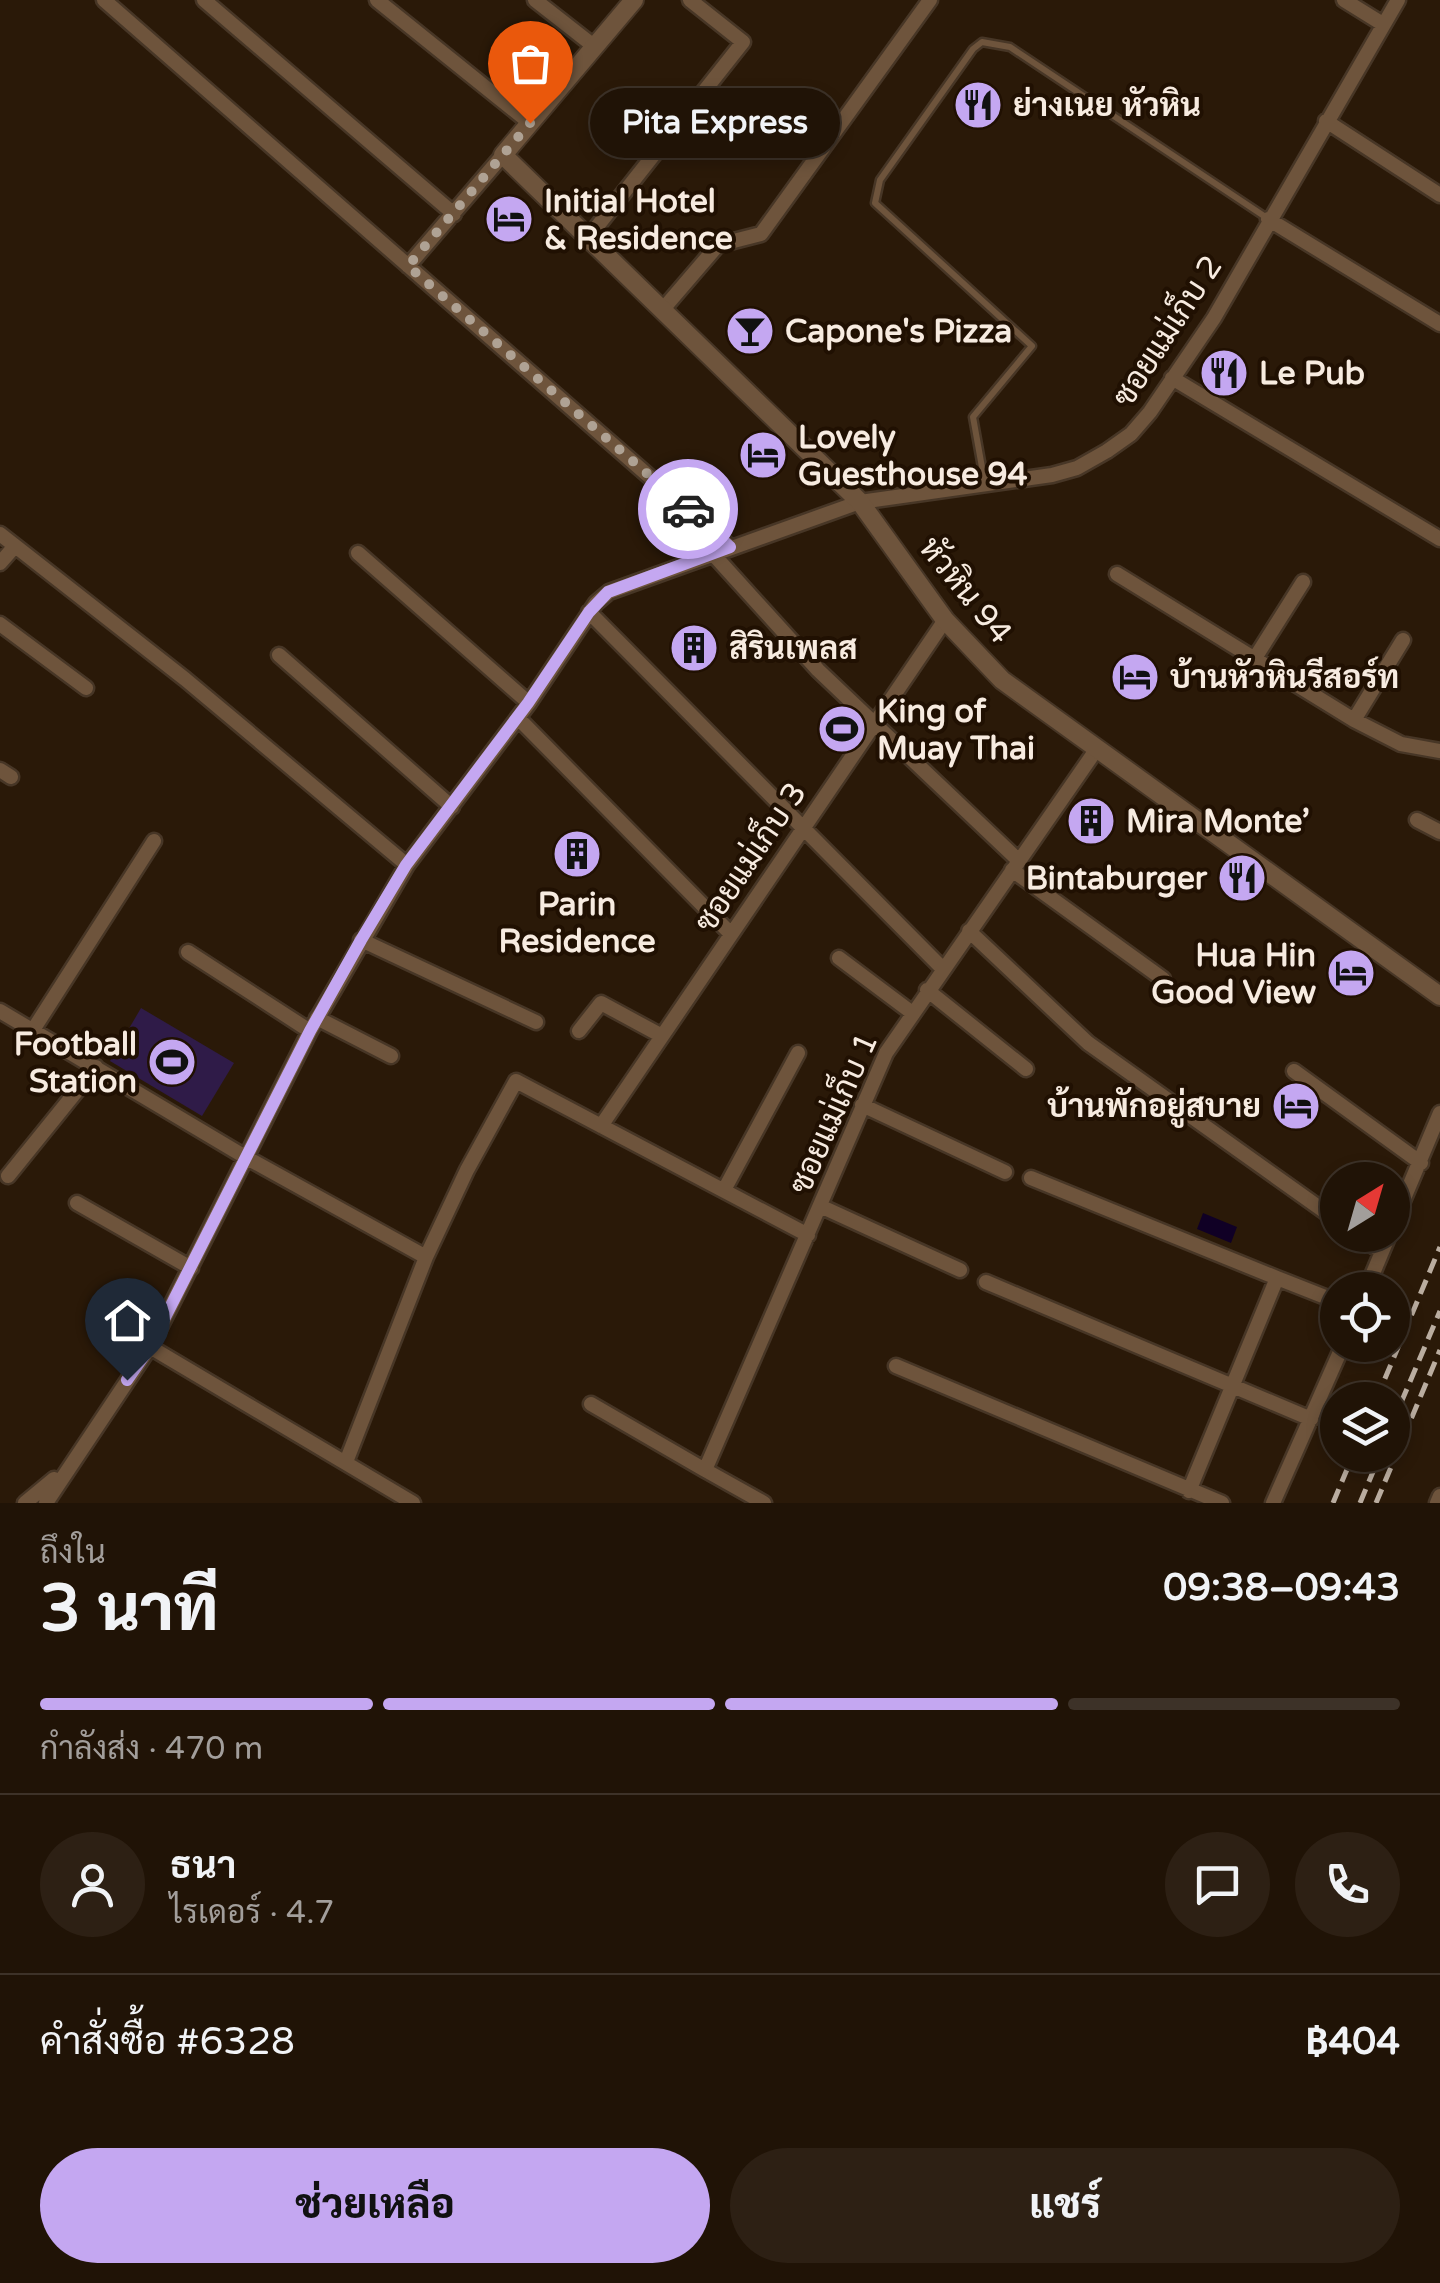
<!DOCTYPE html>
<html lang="th">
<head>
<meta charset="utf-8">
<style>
  body { margin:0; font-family:"Varela Round",Sarabun,sans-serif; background:#2d2014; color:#f1f3f6; height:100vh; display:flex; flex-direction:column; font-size:38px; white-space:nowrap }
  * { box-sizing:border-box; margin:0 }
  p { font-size:32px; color:#a29e9b }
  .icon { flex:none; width:55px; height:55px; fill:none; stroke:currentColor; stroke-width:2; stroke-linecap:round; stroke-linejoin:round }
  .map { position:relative; height:1503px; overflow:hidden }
  .drawer { display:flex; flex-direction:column; background:#201306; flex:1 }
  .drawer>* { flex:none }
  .needle { width:65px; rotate:37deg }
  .controls { position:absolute; left:1320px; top:1162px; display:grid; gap:20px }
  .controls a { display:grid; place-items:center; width:90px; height:90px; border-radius:50%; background:#201306; box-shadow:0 5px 15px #0003,0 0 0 2px #3d3228; font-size:50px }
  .pin { position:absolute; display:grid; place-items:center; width:85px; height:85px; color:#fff; margin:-102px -42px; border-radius:50% 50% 50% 0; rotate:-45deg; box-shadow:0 0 10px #0007 }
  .pin .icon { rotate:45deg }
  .courier { position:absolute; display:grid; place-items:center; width:100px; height:100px; margin:-50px; border:8px solid #c4a7f1; border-radius:50%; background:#fff; color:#222; box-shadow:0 2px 12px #0007 }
  .bubble { position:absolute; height:70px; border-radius:35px; background:#201306; box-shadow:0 5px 15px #0003,0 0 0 2px #3d3228; font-size:32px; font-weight:800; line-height:70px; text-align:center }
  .overview em { font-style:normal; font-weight:800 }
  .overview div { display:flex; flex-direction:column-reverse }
  .overview { display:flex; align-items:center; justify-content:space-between; height:170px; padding:0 40px }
  h1 { font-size:65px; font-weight:800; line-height:75px }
  .bar { display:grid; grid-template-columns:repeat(4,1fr); gap:15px 10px; align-content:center; height:120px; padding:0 40px }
  .bar i { height:12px; border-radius:8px; background:#3d3228 }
  .bar .selected { background:#c4a7f1 }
  .bar p { grid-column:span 4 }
  .line { display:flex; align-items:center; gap:25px; padding:0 40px; border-top:2px solid #3d3228 }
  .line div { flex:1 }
  .round { display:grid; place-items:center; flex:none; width:105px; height:105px; border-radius:52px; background:#2d2014 }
  .action { display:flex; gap:20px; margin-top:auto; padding:20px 40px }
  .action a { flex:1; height:115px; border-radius:60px; background:#c4a7f1; color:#111; font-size:40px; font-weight:800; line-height:115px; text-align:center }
  .action a+a { background:#2d2014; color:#f1f3f6 }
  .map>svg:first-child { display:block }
  .green { fill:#2f1b48 }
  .water { fill:#100025 }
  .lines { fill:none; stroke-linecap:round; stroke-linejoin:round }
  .service-casing { stroke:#473626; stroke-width:11 }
  .minor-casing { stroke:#473626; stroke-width:19 }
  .tertiary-casing { stroke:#473626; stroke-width:22 }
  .service { stroke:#6e543c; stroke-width:6 }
  .minor { stroke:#6e543c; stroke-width:14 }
  .tertiary { stroke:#6e543c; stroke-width:18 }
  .rail { stroke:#baada0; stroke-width:5; stroke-dasharray:15 8; stroke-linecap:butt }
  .done { stroke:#afa294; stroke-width:10; stroke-dasharray:0 18 }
  .route { stroke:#c4a7f1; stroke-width:12 }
  .labels { text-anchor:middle; stroke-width:8; stroke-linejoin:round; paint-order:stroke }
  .poi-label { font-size:32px; font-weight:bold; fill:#f7ebe0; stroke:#201002; text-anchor:start }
  .street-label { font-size:32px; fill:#f7ebe0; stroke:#201002 }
</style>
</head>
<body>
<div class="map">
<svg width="1440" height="1503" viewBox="0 0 1440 1503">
  <rect width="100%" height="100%" fill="#2a1908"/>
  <!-- green -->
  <path class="green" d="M 141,1008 L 234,1063 L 202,1116 L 110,1061 Z"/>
  <!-- water -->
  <path class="water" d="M 1203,1213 L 1237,1227 L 1231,1243 L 1197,1229 Z"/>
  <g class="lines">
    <!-- service casing -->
    <g class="service-casing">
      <path id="service" d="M 985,484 L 973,417 L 1032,346 L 875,203 L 880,180 L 973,49 L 982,42 L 1010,47 L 1267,218"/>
    </g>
    <!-- minor casing -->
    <g class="minor-casing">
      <path id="minor" d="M 104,0 L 730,547
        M 204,0 L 454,214
        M 377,0 L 530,123
        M 535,0 L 595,47
        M 1344,0 L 1381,23
        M 1326,121 L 1440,195
        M 1268,219 L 1440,324
        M 588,238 L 743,42 L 690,0
        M 408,266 L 503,155
        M 664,308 L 718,245 L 761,234 L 930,0
        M 1172,378 L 1440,539
        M 0,534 L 185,679 L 407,865
        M 358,553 L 529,703
        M 713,554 L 818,670 L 1018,860
        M 0,563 L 15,546
        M 1117,574 L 1354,720 L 1401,744 L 1440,751
        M 589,612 L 942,968
        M 0,624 L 86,688
        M 279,655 L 452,807
        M 1255,658 L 1303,582
        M 518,718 L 730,933
        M 1354,720 L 1403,640
        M 0,770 L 11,777
        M 1417,820 L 1440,832
        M 1012,870 L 1163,979
        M 969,931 L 1088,1043 L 1338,1221
        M 361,940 L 536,1022
        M 188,952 L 310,1031
        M 839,958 L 911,1012
        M 927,990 L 1026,1069
        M 0,1011 L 247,1158 L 426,1257 L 467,1170 L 516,1081 L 808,1235
        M 317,1018 L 391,1056
        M 33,1030 L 154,841
        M 579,1031 L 601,1003 L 662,1036
        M 1294,1071 L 1421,1163
        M 862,1105 L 1005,1172
        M 601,1126 L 945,620
        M 8,1176 L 96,1067
        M 1031,1178 L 1277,1278 L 1189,1491
        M 724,1190 L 798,1053
        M 77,1203 L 191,1268
        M 820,1206 L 960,1270
        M 1392,1227 L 1440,1113
        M 1357,1235 L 1382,1252
        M 1277,1278 L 1338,1302
        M 986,1282 L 1311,1419
        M 1366,1290 L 1389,1235
        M 150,1347 L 413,1503
        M 896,1366 L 1222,1503
        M 591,1404 L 705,1470
        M 346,1462 L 426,1257
        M 25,1503 L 54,1479
        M 46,1503 L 150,1347 L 310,1031 L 407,865 L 529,703 L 596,603 L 609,592 L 860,502 L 1052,475 L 1077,468 L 1107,451 L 1131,434 L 1150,412 L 1214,318 L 1398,0
        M 764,1503 L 705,1470 L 886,1053 L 1096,750
        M 1273,1503 L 1343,1345
        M 1437,1503 L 1440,1496"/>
    </g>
    <!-- tertiary casing -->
    <g class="tertiary-casing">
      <path id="tertiary" d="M 634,0 L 503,155 L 860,502 L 945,620 L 1002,680 L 1440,996"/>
    </g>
    <!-- service -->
    <use href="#service" class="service"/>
    <!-- minor -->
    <use href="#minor" class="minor"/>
    <!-- tertiary -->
    <use href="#tertiary" class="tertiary"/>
    <!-- rail -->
    <path class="rail" d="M 1376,1400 L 1440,1247
      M 1392,1424 L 1440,1311
      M 1333,1503 L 1353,1455
      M 1360,1503 L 1380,1455
      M 1376,1503 L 1440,1350"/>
  </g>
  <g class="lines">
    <!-- done -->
    <path class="done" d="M 530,123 L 408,266 L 688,509"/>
    <!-- route -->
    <path class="route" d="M 127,1380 L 150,1347 L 310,1031 L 361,940 L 406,865 L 528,703 L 589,612 L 608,592 L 730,547 L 688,509"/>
  </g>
  <!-- icons -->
  <defs>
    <g id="restaurant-disc" transform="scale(2.5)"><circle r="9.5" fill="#c4a7f1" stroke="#201002"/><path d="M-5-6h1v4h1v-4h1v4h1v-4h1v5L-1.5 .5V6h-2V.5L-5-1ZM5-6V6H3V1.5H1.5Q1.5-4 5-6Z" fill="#111"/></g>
    <g id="hotel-disc" transform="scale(2.5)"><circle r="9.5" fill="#c4a7f1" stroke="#201002"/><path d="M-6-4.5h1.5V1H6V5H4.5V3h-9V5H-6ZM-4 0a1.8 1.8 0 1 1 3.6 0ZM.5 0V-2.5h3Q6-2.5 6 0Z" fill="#111"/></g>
    <g id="bar-disc" transform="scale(2.5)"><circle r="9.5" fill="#c4a7f1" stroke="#201002"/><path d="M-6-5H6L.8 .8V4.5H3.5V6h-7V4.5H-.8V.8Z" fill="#111"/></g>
    <g id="building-disc" transform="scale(2.5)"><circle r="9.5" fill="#c4a7f1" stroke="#201002"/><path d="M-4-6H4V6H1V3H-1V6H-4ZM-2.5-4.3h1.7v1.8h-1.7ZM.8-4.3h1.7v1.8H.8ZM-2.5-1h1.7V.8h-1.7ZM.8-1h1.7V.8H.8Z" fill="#111"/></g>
    <g id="stadium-disc" transform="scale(2.5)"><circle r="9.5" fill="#c4a7f1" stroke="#201002"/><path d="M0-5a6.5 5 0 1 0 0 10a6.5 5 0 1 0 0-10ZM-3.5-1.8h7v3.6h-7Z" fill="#111"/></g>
  </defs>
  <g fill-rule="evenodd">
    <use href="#restaurant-disc" x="978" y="105"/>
    <use href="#hotel-disc" x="509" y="219"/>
    <use href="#bar-disc" x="750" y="331"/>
    <use href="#restaurant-disc" x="1224" y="373"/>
    <use href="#hotel-disc" x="763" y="455"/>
    <use href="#building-disc" x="694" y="648"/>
    <use href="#hotel-disc" x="1135" y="677"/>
    <use href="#stadium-disc" x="842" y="729"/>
    <use href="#building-disc" x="1091" y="821"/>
    <use href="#building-disc" x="577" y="854"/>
    <use href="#restaurant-disc" x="1242" y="878"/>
    <use href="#hotel-disc" x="1351" y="973"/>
    <use href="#stadium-disc" x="172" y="1062"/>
    <use href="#hotel-disc" x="1296" y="1106"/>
  </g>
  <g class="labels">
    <!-- poi labels -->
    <g class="poi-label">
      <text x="1013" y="116">ย่างเนย หัวหิน</text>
      <text x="544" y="212">Initial Hotel<tspan x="544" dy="37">&amp; Residence</tspan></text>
      <text x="785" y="342">Capone's Pizza</text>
      <text x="1259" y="384">Le Pub</text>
      <text x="798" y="448">Lovely<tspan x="798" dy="37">Guesthouse 94</tspan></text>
      <text x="729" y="659">สิรินเพลส</text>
      <text x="1170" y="688">บ้านหัวหินรีสอร์ท</text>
      <text x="877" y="722">King of<tspan x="877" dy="37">Muay Thai</tspan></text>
      <text x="1126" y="832">Mira Monte’</text>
      <text x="1207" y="889" text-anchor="end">Bintaburger</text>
      <text x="577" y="915" text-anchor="middle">Parin<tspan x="577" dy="37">Residence</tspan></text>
      <text x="1316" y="966" text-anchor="end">Hua Hin<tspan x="1316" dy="37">Good View</tspan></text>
      <text x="137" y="1055" text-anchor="end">Football<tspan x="137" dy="37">Station</tspan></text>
      <text x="1261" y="1117" text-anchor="end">บ้านพักอยู่สบาย</text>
    </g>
    <!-- street labels -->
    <g class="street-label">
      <text transform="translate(1167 331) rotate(-57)" y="11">ซอยแม่เก็บ 2</text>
      <text transform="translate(966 590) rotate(51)" y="11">หัวหิน 94</text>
      <text transform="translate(750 857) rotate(-56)" y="11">ซอยแม่เก็บ 3</text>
      <text transform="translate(833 1113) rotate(-66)" y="11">ซอยแม่เก็บ 1</text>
    </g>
  </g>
</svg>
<div class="controls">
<a><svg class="needle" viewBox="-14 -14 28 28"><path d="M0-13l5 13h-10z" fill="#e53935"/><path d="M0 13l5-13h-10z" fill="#a29e9b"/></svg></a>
<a><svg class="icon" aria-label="locate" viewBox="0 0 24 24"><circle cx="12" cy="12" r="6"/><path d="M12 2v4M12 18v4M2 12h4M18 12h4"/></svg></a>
<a><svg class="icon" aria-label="layers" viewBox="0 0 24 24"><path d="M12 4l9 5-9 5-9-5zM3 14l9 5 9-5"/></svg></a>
</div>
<div class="pin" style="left:530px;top:123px;background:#ea580c"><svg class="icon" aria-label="bag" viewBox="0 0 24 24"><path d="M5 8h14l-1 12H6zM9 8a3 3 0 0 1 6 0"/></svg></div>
<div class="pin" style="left:127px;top:1380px;background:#1f2937"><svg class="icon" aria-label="home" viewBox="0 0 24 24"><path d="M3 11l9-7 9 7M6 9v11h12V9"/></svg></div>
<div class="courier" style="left:688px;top:509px"><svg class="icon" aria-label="car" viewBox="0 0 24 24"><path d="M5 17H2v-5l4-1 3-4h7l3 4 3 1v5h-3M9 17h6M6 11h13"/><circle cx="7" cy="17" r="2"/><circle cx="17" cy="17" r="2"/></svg></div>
<div class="bubble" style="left:590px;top:88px;width:250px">Pita Express</div>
</div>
<section class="drawer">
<div class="overview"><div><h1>3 นาที</h1><p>ถึงใน</p></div><em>09:38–09:43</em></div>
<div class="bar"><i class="selected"></i><i class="selected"></i><i class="selected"></i><i></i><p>กำลังส่ง · 470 m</p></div>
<div class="line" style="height:180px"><a class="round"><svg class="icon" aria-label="person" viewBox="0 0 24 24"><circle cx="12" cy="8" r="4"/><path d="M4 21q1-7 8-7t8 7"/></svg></a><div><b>ธนา</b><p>ไรเดอร์ · 4.7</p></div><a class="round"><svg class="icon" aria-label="chat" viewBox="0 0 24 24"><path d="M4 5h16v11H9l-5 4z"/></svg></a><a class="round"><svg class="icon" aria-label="phone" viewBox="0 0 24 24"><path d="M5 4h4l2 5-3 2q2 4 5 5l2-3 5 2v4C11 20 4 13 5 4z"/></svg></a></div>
<div class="line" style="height:130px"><div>คำสั่งซื้อ #6328</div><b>฿404</b></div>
<div class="action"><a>ช่วยเหลือ</a><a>แชร์</a></div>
</section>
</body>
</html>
